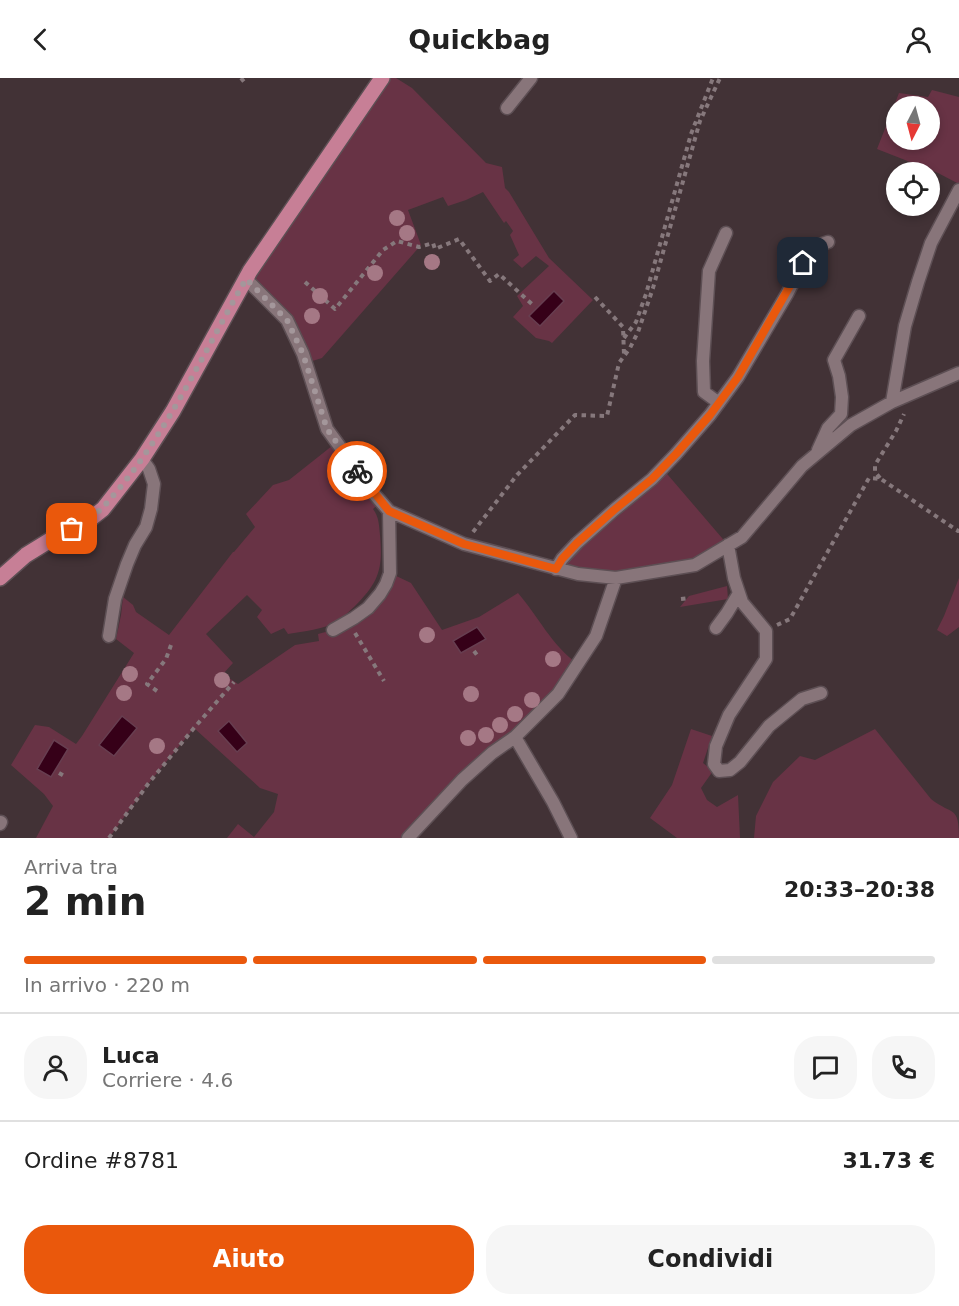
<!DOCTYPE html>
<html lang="it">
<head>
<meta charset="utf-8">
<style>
  body { margin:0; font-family:"DejaVu Sans",sans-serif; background:#f6f6f6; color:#222; height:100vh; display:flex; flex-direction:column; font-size:22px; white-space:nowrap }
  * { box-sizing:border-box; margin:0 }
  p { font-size:20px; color:#767676 }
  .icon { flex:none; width:33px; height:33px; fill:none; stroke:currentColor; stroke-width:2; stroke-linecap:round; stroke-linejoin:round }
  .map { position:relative; height:760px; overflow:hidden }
  .sheet { display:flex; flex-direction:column; background:#fff; flex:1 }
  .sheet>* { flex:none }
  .needle { width:39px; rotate:186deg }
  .fabs { position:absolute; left:886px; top:18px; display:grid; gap:12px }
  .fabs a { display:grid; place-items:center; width:54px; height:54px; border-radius:50%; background:#fff; box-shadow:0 3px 9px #0003; font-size:30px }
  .pin { position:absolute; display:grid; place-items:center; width:51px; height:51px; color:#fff; margin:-26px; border-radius:12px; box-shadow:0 3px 9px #0006 }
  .courier { position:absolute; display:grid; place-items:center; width:60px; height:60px; margin:-30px; border:4px solid #ea580c; border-radius:50%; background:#fff; color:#222; box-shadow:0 2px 8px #0007 }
  .overview em { font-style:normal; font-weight:800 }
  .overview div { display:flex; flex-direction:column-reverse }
  .overview { display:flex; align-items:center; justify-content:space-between; height:102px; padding:0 24px }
  h1 { font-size:39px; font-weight:800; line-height:45px }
  .bar { display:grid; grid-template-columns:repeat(4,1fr); gap:9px 6px; align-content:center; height:72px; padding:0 24px }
  .bar i { height:8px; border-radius:4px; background:#e0e0e0 }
  .bar .active { background:#ea580c }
  .bar p { grid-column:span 4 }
  .line { display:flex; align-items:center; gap:15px; padding:0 24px; border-top:2px solid #e0e0e0 }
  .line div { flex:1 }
  .round { display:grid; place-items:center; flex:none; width:63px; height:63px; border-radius:24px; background:#f6f6f6 }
  .button { display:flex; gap:12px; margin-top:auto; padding:12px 24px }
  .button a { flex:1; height:69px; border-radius:24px; background:#ea580c; color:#fff; font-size:24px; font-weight:800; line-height:69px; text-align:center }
  .button a+a { background:#f6f6f6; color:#222 }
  header { display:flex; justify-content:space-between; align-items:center; height:78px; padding:0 24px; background:#fff; font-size:27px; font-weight:800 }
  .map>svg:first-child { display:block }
  .green { fill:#683345; fill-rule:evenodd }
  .water { fill:#360018; stroke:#673e50; stroke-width:1.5 }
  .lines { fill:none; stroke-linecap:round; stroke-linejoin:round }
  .lane-casing { stroke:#5d4f54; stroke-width:15 }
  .primary-casing { stroke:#5d4f54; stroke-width:18 }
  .path { stroke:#86787c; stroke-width:4; stroke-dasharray:4.5 4.5; stroke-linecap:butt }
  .lane { stroke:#88757a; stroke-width:12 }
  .primary { stroke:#c77f96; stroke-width:15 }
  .tree { fill:#a57885 }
  .done { stroke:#a4979b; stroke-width:6; stroke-dasharray:0 10.8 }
  .route { stroke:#ea580c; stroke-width:8 }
</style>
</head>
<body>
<header><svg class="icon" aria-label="back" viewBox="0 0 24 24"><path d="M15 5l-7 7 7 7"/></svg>Quickbag<svg class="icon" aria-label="person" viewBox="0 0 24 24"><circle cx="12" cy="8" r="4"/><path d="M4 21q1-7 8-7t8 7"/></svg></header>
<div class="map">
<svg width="959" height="760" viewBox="0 0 959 760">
  <rect width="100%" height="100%" fill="#423236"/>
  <!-- green -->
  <path class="green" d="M 382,0 L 396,0 L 412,10 L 486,85 L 502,89 L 505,110 L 509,114 L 549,180 L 593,222 L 552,265 L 549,263 L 536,260 L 513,239 L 523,228 L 517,218 L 549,188 L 536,178 L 522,190 L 513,182 L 519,177 L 510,157 L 513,153 L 506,143 L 504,145 L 483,114 L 466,122 L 448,128 L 443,119 L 408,132 L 421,167 L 322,280 L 306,285 L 287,242 L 246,201 Z
    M 932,12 L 959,19 L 959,106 L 938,95 L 877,71 L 899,15 L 928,19 ZM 897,28 L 930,28 L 930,62 L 897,62 Z
    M 337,364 L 381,424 L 373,431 C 379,439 379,447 380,457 C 383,491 379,504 355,528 C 349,533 344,539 337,543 C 323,552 304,553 288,556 L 284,550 L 271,556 L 257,539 L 262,532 L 247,517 L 206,556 L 233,585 L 223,596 L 238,606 L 295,567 L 319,563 L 318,556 L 333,552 L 354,540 L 390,495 L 411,505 L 442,552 L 479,539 L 518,515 C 538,538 552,568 578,586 L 558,616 L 408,760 L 227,760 L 238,746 L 254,759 L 274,734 L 278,716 L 260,710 L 194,650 L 148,706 L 109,760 L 36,760 L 53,728 L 44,716 L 11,687 L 35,647 L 49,649 L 76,666 L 82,658 L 134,575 L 116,561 L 121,537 L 123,519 L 133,527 L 136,534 L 169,557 L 233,474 L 234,474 L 255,449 L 246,436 L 273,407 L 289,402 Z
    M 662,390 L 728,467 L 695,487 L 616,500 L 556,491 Z
    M 959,500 L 959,549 L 947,558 L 937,552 L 944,538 Z
    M 727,508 L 728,521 L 680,529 L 689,518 Z
    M 691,651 L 712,658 L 703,685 L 713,693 L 701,710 L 707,722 L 717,729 L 738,717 L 740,760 L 677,760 L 650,740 L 672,707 Z
    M 875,651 L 931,721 C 953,738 959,727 959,760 L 754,760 L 756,738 L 773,704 L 800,678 L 815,682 Z"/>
  <!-- water -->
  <path class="water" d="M 554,213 L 564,223 L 540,248 L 529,238 Z
    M 477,549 L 486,561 L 461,575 L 453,563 Z
    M 122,638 L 137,650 L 114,678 L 99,667 Z
    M 229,643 L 247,665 L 237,674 L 218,653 Z
    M 54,662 L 68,671 L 51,699 L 37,691 Z"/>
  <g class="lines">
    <!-- lane casing -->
    <g class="lane-casing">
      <path id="lane" d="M 507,30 L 531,0
        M 246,201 L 287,242 L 303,276 L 327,351 L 375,417 L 389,433 L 464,466 L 578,496 L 616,500 L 695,487 L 742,459 L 802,388 L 851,347 L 892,324 L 959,295
        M 892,324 L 905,248 L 918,204 L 931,165 L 959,112
        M 719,325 L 704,314 L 703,283 L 709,193 L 726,155
        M 818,372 L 828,350 L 841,336 L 842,319 L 839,298 L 834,282 L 859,238
        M 728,467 L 734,500 L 742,524 L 766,553 L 766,581 L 729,637 L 716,668 L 714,686 L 719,693 L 730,692 L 740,684 L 769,648 L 802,621 L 821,615
        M 556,491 L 562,481 L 577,465 L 614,432 L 652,401 L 676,376 L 710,337 L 738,299 L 787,216 L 811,170 L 828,164
        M 716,550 L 727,535 L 739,515
        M 333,552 L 354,540 L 368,530 L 380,516 L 386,506 L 390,495 L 389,433
        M 109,558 L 115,521 L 127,486 L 135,467 L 146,449 L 151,431 L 154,406 L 149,391 L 142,381
        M 515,659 L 553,724 L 571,760
        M 0,746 L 1,744
        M 408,760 L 462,702 L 492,675 L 515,659 L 558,616 L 596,558 L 616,500"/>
    </g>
    <!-- primary casing -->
    <g class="primary-casing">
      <path id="primary" d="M 0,500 L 26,477 L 60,456 L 84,446 L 103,431 L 142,381 L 173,333 L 250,193 L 382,0"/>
    </g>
    <!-- path -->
    <path class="path" d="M 241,0 L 245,5
      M 305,204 L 335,231 L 383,172 L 397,163 L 419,169 L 433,165 L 435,171 L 459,161 L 490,203 L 499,196 L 534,228
      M 595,219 L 623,249 L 624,277
      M 624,260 L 636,244 L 646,216 L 691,56 L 713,0
      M 880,400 L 875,394 L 875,387 L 896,353 L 904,336
      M 473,454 L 517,397 L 575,337 L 607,338 L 619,285 L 630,270 L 638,254 L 653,210 L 700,43 L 720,0
      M 681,521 L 689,520
      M 777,547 L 790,541 L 869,400 L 881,401 L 958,453 L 959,451
      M 355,555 L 384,603
      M 474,573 L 477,577
      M 157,613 L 147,606 L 166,581 L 171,567
      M 59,695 L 66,699
      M 109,760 L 148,706 L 194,650 L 234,604"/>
    <!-- lane -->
    <use href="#lane" class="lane"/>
    <!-- primary -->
    <use href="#primary" class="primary"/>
  </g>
  <!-- trees -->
  <g class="tree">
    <circle cx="397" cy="140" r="8"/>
    <circle cx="407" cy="155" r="8"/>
    <circle cx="432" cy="184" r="8"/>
    <circle cx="375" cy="195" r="8"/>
    <circle cx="320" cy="218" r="8"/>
    <circle cx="312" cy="238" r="8"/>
    <circle cx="427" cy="557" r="8"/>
    <circle cx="553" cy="581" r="8"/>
    <circle cx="130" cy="596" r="8"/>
    <circle cx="222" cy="602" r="8"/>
    <circle cx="124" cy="615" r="8"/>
    <circle cx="471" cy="616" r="8"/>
    <circle cx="532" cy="622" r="8"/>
    <circle cx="515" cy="636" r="8"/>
    <circle cx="500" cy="647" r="8"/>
    <circle cx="486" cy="657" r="8"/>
    <circle cx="468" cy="660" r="8"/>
    <circle cx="157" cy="668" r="8"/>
  </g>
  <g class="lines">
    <!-- done -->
    <path class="done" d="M 72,451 C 95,441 107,425 123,406 C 173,343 206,270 246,201 L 287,242 L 303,276 L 327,351 L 357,393"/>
    <!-- route -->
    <path class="route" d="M 357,393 L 389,433 L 464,466 L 556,491 L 562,481 L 577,465 L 614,432 L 652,401 L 676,376 L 710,337 L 738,299 L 803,185"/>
  </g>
</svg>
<div class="fabs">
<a><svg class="needle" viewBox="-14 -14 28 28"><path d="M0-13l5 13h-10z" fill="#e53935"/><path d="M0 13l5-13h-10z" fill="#767676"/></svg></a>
<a><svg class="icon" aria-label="locate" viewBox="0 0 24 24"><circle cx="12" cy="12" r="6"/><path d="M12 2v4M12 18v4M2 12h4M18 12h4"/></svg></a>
</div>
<div class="pin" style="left:72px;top:451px;background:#ea580c"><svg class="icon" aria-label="bag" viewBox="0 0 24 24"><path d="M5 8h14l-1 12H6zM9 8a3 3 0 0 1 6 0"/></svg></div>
<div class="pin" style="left:803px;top:185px;background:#1f2937"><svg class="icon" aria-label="home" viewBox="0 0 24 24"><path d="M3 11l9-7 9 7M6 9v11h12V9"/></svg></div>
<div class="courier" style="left:357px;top:393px"><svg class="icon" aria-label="bike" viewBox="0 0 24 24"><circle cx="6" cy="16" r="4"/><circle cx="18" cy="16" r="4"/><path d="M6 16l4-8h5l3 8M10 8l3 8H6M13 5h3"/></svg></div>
</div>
<section class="sheet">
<div class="overview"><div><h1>2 min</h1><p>Arriva tra</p></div><em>20:33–20:38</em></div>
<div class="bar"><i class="active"></i><i class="active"></i><i class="active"></i><i></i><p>In arrivo · 220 m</p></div>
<div class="line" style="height:108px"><a class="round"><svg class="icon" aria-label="person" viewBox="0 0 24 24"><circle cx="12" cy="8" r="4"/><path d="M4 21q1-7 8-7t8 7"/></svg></a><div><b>Luca</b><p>Corriere · 4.6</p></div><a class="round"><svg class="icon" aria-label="chat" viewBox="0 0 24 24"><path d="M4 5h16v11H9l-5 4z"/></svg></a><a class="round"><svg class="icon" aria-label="phone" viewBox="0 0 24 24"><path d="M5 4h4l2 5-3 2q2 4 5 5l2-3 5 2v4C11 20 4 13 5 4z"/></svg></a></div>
<div class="line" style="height:78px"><div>Ordine #8781</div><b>31.73 €</b></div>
<div class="button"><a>Aiuto</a><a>Condividi</a></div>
</section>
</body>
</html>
